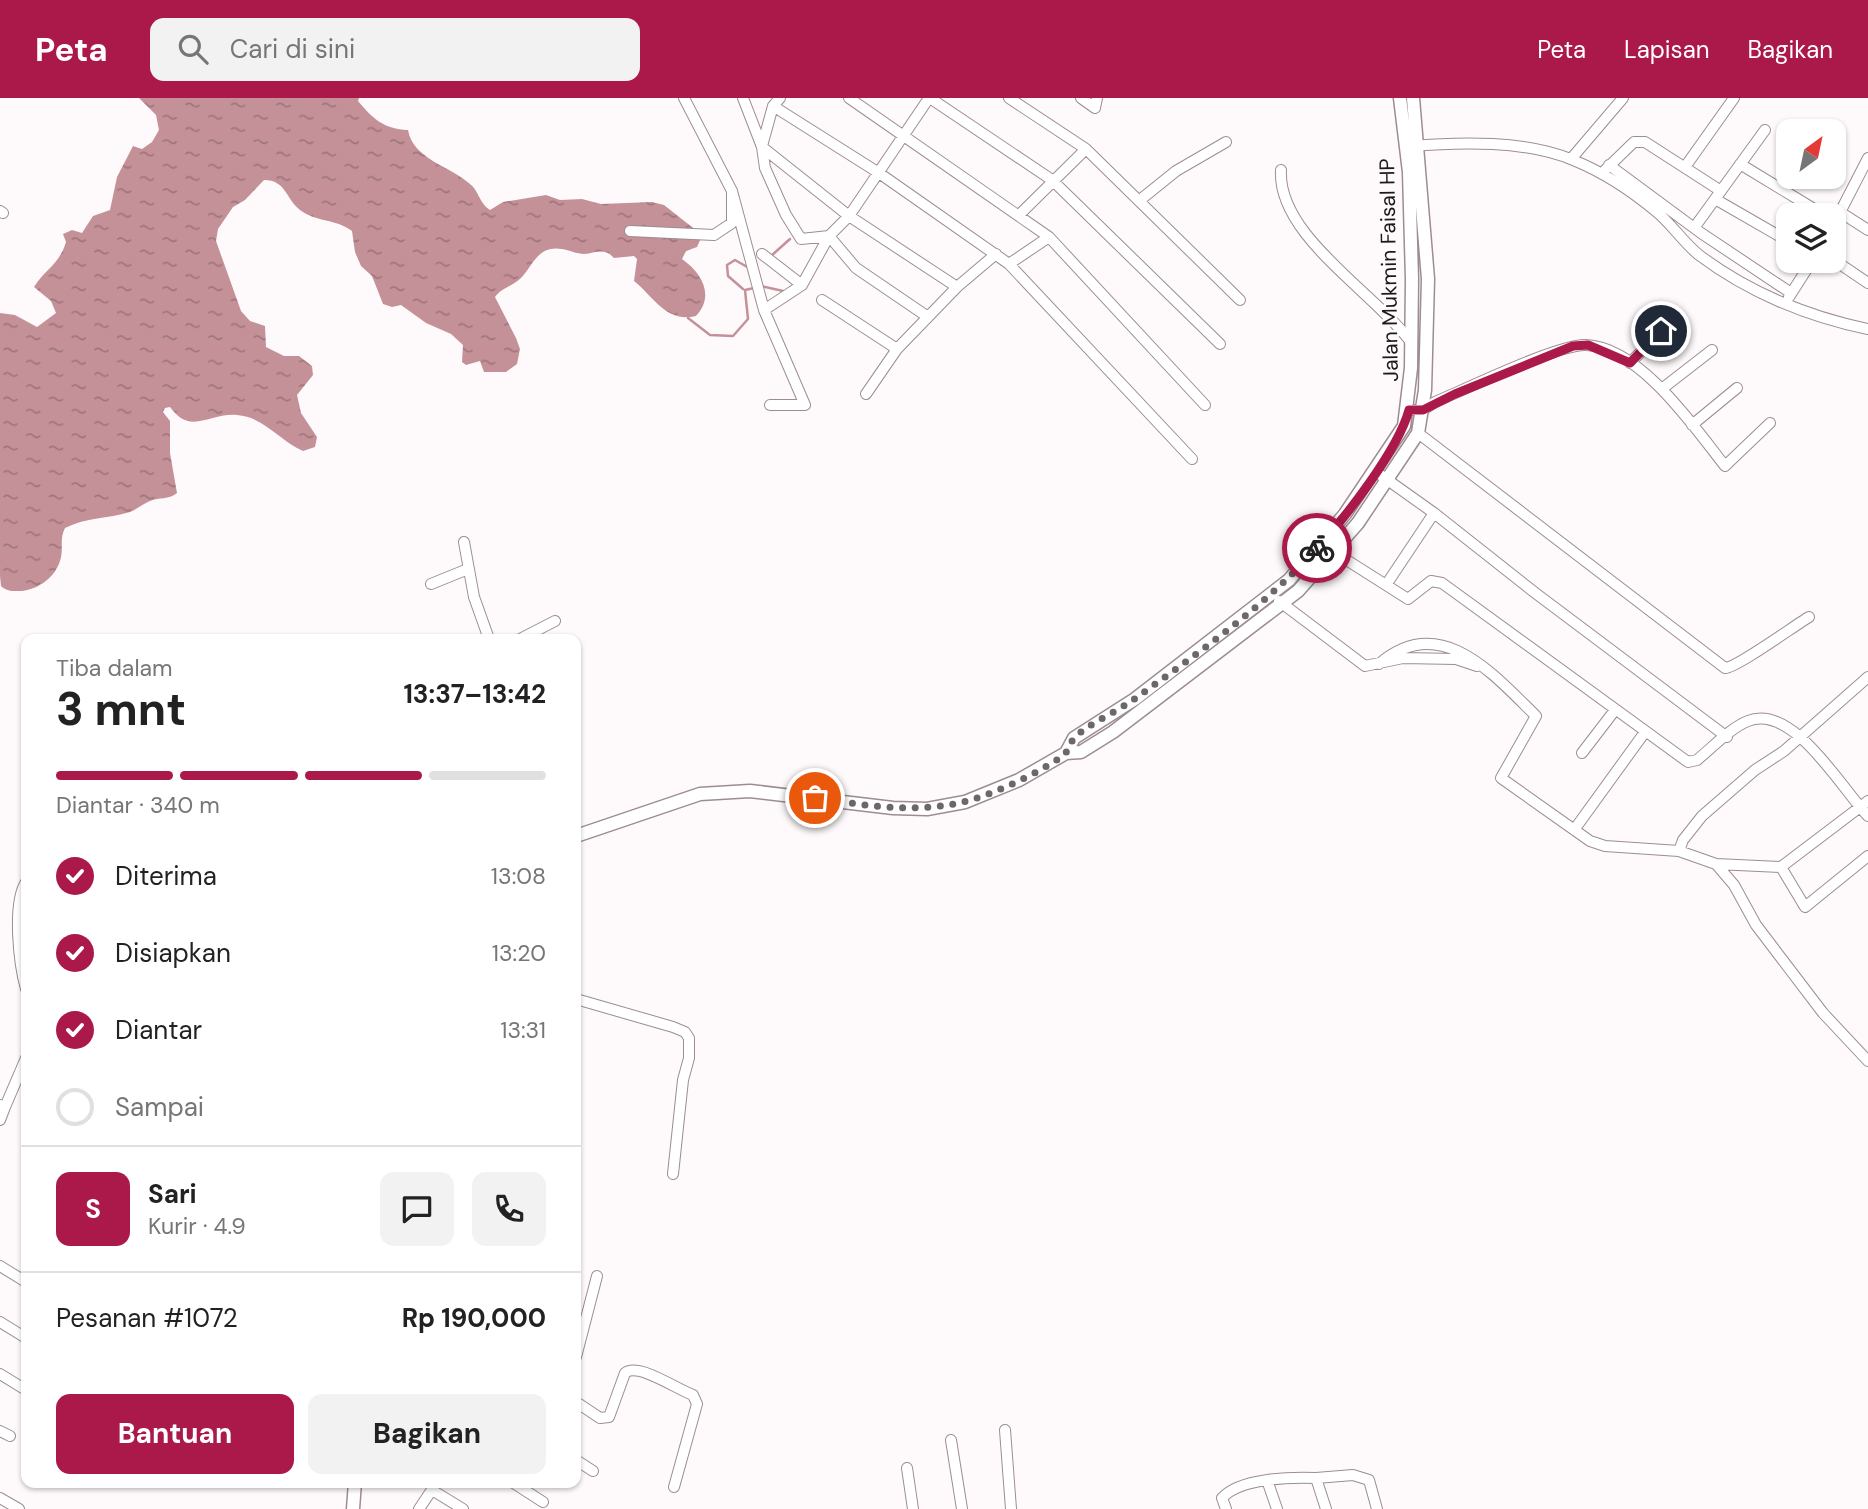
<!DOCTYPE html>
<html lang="id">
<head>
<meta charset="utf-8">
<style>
  body { margin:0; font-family:"DM Sans",sans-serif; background:#f2f2f2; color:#222; height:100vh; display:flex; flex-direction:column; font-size:26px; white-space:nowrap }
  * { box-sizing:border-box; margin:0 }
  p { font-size:23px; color:#767676 }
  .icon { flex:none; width:38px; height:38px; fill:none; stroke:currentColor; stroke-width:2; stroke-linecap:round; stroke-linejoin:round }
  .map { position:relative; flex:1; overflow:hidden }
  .drawer { position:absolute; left:21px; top:536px; width:560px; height:854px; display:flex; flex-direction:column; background:#fff; border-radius:14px; box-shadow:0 2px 5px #0004 }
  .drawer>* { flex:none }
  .needle { width:46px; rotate:33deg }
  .tools { position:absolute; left:1776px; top:21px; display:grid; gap:14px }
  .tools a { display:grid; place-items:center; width:70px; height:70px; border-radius:14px; background:#fff; box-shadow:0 2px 5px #0004; font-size:35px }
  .pin { position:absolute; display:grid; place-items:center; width:60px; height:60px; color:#fff; margin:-30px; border:4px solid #fff; border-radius:50%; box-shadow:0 2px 7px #0007 }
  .courier { position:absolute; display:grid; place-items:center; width:70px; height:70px; margin:-35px; border:5px solid #ab194b; border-radius:50%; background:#fff; color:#222; box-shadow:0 2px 9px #0007 }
  .overview em { font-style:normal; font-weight:700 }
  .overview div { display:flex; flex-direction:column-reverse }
  .overview { display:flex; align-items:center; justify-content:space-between; height:119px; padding:0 35px }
  h1 { font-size:46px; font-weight:700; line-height:52px }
  .bar { display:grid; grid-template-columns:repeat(4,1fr); gap:10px 7px; align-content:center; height:84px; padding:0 35px }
  .bar i { height:9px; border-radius:5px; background:#e0e0e0 }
  .bar .current { background:#ab194b }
  .bar p { grid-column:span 4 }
  .line { display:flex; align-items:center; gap:18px; padding:0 35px; border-top:2px solid #e0e0e0 }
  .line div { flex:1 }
  .round { display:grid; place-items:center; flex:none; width:74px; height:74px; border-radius:14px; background:#f2f2f2 }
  ol { padding:0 35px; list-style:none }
  li { display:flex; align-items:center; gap:21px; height:77px }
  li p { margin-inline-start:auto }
  li .icon { padding:7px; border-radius:50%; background:#ab194b; color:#fff; stroke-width:4 }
  li:last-child { color:#767676 }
  li i { width:38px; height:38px; border:4px solid #e0e0e0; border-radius:50% }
  .action { display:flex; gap:14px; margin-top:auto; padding:14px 35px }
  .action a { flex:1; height:80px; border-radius:14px; background:#ab194b; color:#fff; font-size:28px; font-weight:700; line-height:80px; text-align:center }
  .action a+a { background:#f2f2f2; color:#222 }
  header { display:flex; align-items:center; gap:42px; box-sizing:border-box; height:98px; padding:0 35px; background:#ab194b; color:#fff }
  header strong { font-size:33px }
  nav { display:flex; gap:38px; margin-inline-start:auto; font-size:24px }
  .search { width:490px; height:63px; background:#f2f2f2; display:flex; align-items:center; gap:18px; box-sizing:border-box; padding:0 24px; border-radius:14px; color:#767676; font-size:26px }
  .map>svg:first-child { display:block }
  .water { fill:url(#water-ripples) }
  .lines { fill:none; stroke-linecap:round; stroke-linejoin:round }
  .stream { stroke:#c59199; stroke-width:2.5 }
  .minor-casing { stroke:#9d8d8f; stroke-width:12 }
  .tertiary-casing { stroke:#9d8d8f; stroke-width:15 }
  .minor { stroke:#fff; stroke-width:10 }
  .tertiary { stroke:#fff; stroke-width:12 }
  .done { stroke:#6c6768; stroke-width:7; stroke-dasharray:0 12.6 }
  .route { stroke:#ab194b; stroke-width:9 }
  .labels { text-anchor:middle; stroke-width:5; stroke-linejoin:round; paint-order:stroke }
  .street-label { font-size:21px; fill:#1e1819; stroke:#fefafb }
</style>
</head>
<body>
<header>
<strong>Peta</strong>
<div class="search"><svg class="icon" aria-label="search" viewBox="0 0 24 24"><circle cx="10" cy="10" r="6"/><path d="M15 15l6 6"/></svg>Cari di sini</div>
<nav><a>Peta</a><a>Lapisan</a><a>Bagikan</a></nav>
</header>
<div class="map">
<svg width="1868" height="1411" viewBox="0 0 1868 1411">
  <defs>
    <pattern id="water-ripples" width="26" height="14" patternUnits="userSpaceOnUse" patternTransform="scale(1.75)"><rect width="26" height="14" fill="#c59199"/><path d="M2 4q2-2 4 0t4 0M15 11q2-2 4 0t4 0" fill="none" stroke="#9f757c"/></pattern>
  </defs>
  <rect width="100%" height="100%" fill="#fefafb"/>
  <!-- water -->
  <path class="water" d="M 139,0 L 359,0 L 358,3 C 373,21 384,31 408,32 C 413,61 450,68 470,86 C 479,93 479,105 490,112 L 503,104 L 546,97 L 560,102 L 582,101 L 601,106 L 652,104 L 664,107 L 697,133 L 701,140 L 697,149 L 686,153 L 682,161 C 702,175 715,198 696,218 C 666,225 654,199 634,183 L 637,161 L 634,158 L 614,160 C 604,149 596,155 584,156 C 577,156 569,152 562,151 C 538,147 534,166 521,180 C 512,189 502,189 495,199 L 516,240 L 520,251 L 517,266 L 506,274 L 484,274 L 480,263 L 466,267 L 462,264 L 463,247 L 451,236 L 426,225 L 401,207 L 392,209 L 383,206 L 372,178 L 361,168 L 355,154 L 352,133 C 337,121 315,124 300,112 C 286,101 286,82 264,82 L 245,102 L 233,109 L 218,131 L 216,143 L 241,213 L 250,223 L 265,228 L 266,249 L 284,258 L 299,258 L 312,268 L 313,277 L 297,297 L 301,315 L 317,339 L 315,349 L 303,353 C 280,343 264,319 237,317 C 208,315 191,338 170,309 L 165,310 L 163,314 L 170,323 L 170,355 L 177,395 C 168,402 160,399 150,403 C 143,406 137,411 130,414 C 107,421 87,419 65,430 C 59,441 64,452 60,463 C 55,479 39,491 22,493 C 14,493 7,494 1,488 L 0,478 L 0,215 L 15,217 L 37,229 L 56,215 L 51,203 L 34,189 C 46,170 59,167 66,144 L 63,136 L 72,132 L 82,135 L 93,118 L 110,112 L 117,79 L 133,48 L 142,51 L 152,44 L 159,32 L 156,17 Z"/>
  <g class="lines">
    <!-- stream -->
    <path class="stream" d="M 771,158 L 790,141
      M 761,188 L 783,193
      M 743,191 L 728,178 L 727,167 L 735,162 L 749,170
      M 688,220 L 710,237 L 733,238 L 748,221 L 745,192 L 754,190"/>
    <!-- minor casing -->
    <g class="minor-casing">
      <path id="minor" d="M 743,0 L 762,49 L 765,70 L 786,117 L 801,141 L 829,138 L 856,170 L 928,219
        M 849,0 L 1049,139 L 1205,307
        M 930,0 L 1052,82 L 1220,246
        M 1009,0 L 1086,51 L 1240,202
        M 1081,0 L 1095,10 L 1097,0
        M 773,8 L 879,75 L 1009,166 L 1192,361
        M 762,48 L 773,8 L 780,0
        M 1410,48 C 1460,44 1526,42 1573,62 C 1603,74 1633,94 1658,115 C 1673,128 1684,145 1699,157 C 1748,194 1808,219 1868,231
        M 762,49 L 849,118 L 957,189
        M 1571,61 L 1623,0
        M 1740,66 L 1819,114
        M 1609,67 L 1701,135 L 1791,195
        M 1685,69 L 1734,0
        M 1281,72 C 1277,137 1374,194 1410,243
        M 1605,72 L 1634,44 L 1645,44 L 1721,93
        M 732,93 L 764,212 L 805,307 L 770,307
        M 1715,101 L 1788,143
        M 1140,102 L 1176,73 L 1226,44
        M 0,113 L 3,115
        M 1840,114 L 1868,132
        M 1019,117 L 1086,51
        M 1834,126 L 1868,60
        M 1694,130 L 1765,32
        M 630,133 L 714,137 L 732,125 L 732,93 L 684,0
        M 762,156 L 802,187
        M 1834,162 L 1868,185
        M 1009,166 L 1049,139
        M 1789,199 L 1812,163
        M 822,202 L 897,251 L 957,189 L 996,156
        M 764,212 L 802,187 L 829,138 L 849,118 L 929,0
        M 1630,265 L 1676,218
        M 1663,290 L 1712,252
        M 866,296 L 897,251
        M 1408,312 L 1423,312 L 1435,304 C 1466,291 1558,246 1586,247 C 1640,249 1695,330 1725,368 L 1770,325
        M 1692,327 L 1737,290
        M 1418,335 L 1725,570 C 1736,570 1794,528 1809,519
        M 1375,373 L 1434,415 L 1534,494 L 1727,639
        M 464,444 L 474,499 L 489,541
        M 1334,454 L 1408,501 L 1431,483 L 1442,485 L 1688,664 L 1697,662 C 1712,650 1730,630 1748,623 C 1793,605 1841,690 1868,718
        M 431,486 L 468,471
        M 1386,487 L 1434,415
        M 1279,503 L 1365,568 L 1403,560 L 1456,561 L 1477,568
        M 520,541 L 555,523
        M 1379,566 C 1440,513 1493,576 1536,618 L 1501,680 L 1590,743 L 1605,748 L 1679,753 L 1716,766 L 1734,787 L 1756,827 L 1823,915 L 1868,963
        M 1582,655 L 1615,612
        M 1574,732 L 1645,634
        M 1679,753 L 1683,742 L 1702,718 L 1755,672 L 1784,653 L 1868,579
        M 1716,766 L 1781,769 L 1805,809 L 1868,758
        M 1781,769 L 1868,703
        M 26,784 C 12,806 19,866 26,891
        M 576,901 L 673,929 L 685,934 L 689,940 L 689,960 L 683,982 L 673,1076
        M 5,1009 L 26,960
        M 0,1022 L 5,1009 L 0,1007
        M 0,1168 L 26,1184
        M 0,1224 L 26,1240
        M 576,1259 L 597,1178
        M 0,1276 L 26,1292
        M 576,1304 L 600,1320 L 609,1319 L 625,1275 C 638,1264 676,1291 693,1297 L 697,1306 L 674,1389
        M 1005,1332 L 1011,1411
        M 0,1333 L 10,1338
        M 951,1342 L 962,1411
        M 576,1362 L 593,1373
        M 907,1370 L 913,1411
        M 1316,1380 L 1353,1377 L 1369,1382 L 1377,1411
        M 1267,1382 L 1277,1411
        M 512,1384 L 543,1404
        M 432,1392 L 463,1411
        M 0,1400 L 19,1411
        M 419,1411 L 437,1384
        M 1226,1411 L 1222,1400 C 1240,1380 1290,1379 1316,1380 L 1326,1411"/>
    </g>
    <!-- tertiary casing -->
    <g class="tertiary-casing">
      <path id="tertiary" d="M 1066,655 L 1074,640 L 1135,601 L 1289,482 L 1345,416 L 1404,328 L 1411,270 L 1412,181 L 1409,74 L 1400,0
        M 576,738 L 700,696 L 750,693 L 893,710 L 927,711 L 965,704 L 1019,682 L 1066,655 L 1081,654 L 1113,634 L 1298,493 L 1358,425 L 1418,335 L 1425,292 L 1428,181 L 1413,0
        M 353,1411 L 355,1384"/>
    </g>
    <!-- minor -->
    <use href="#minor" class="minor"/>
    <!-- tertiary -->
    <use href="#tertiary" class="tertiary"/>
  </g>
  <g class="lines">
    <!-- done -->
    <path class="done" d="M 815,700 C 864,707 913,716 963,704 C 992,697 1039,675 1064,657 C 1069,652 1070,644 1075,639 C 1089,626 1116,614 1133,602 C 1197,556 1264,509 1317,450"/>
    <!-- route -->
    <path class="route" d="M 1317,450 C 1346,419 1398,352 1409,312 L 1423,312 L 1455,296 L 1573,248 L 1588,247 L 1630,265 L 1661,233"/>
  </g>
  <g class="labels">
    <!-- street labels -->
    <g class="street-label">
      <text transform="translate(1389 172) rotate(-91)" y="7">Jalan Mukmin Faisal HP</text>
    </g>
  </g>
</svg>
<div class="tools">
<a><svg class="needle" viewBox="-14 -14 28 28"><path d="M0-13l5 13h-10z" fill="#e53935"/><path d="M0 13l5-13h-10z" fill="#767676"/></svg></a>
<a><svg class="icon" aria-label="layers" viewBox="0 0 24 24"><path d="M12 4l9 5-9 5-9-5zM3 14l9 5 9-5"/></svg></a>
</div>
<div class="pin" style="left:815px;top:700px;background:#ea580c"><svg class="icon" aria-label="bag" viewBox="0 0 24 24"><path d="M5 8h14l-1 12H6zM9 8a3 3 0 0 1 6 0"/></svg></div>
<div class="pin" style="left:1661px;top:233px;background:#1f2937"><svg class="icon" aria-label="home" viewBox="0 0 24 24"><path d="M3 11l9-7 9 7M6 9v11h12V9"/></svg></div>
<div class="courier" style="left:1317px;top:450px"><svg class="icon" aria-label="bike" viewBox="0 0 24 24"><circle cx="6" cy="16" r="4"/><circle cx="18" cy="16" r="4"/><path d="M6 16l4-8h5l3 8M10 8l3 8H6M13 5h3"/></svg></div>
<section class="drawer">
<div class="overview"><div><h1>3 mnt</h1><p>Tiba dalam</p></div><em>13:37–13:42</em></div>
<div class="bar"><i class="current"></i><i class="current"></i><i class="current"></i><i></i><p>Diantar · 340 m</p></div>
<ol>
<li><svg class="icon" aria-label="check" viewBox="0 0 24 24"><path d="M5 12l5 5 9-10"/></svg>Diterima<p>13:08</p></li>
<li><svg class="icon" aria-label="check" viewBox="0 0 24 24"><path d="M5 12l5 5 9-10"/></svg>Disiapkan<p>13:20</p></li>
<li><svg class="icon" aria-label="check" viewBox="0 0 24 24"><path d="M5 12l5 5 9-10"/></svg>Diantar<p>13:31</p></li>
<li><i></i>Sampai</li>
</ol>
<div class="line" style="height:126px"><b class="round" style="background:#ab194b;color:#fff">S</b><div><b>Sari</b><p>Kurir · 4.9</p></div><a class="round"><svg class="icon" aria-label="chat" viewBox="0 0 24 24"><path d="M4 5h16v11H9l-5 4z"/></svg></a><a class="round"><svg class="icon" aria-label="phone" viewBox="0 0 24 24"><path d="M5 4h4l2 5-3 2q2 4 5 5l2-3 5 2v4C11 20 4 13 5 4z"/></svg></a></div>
<div class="line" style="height:91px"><div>Pesanan #1072</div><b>Rp 190,000</b></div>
<div class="action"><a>Bantuan</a><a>Bagikan</a></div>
</section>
</div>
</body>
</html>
